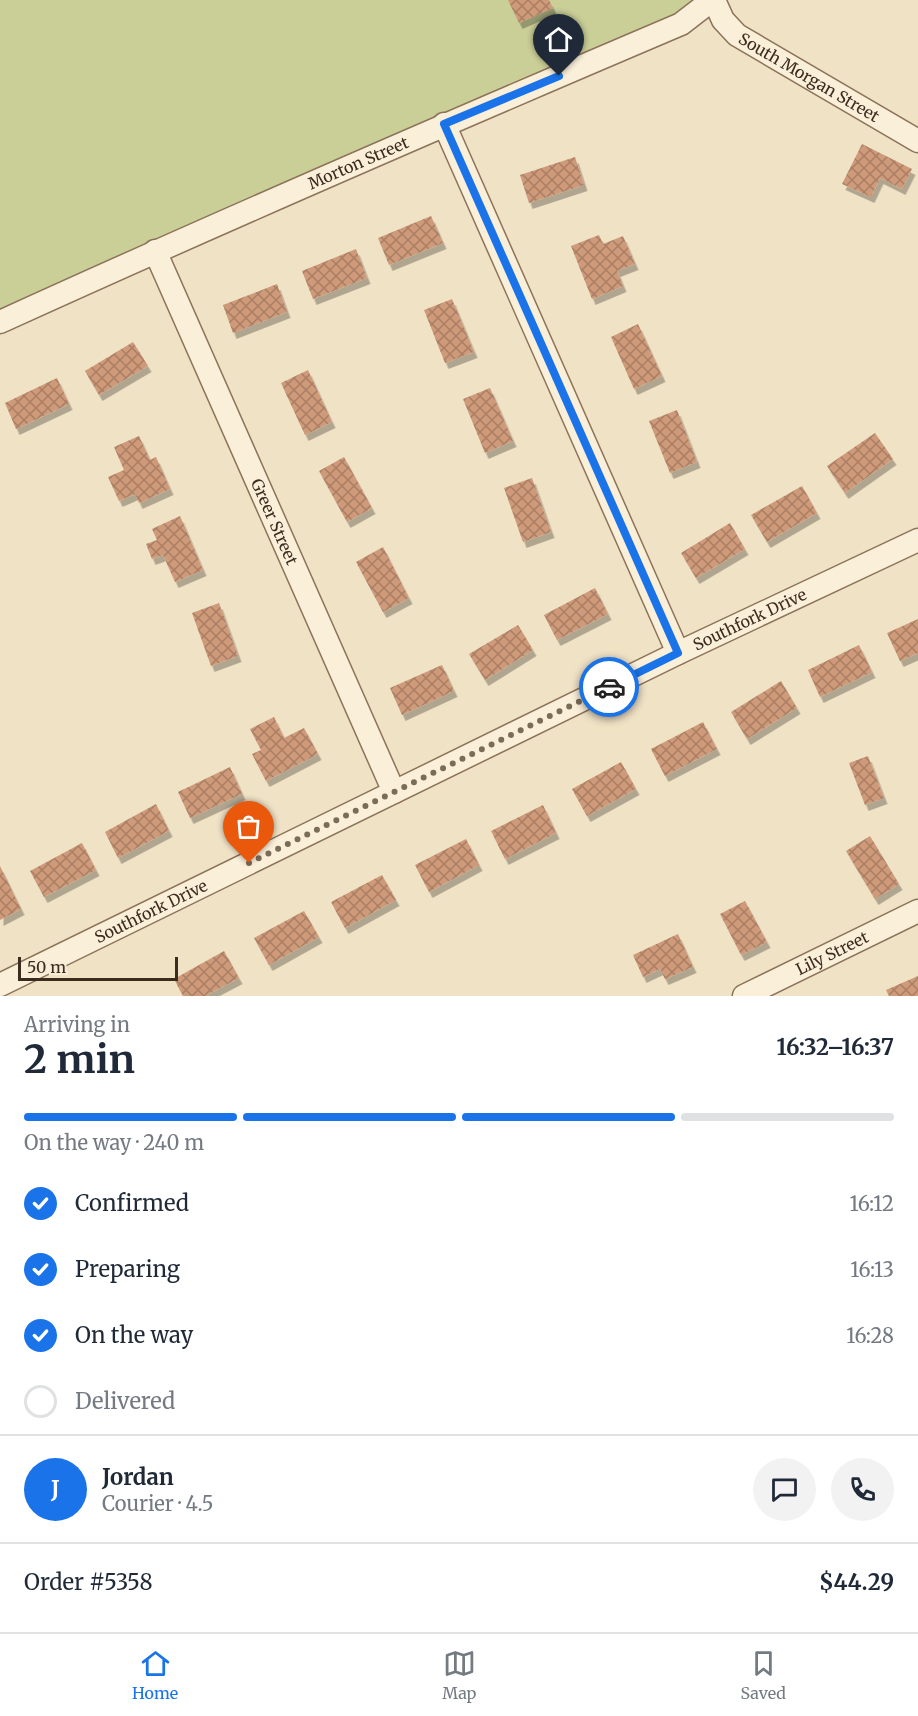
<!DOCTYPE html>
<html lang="en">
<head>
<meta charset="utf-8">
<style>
  body { margin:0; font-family:Merriweather,serif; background:#f2f2f3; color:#1f2937; height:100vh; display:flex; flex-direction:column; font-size:22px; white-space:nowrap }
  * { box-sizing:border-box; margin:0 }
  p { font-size:20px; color:#747a83 }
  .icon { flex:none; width:33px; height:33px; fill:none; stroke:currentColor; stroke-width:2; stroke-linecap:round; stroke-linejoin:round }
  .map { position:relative; height:996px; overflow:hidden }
  .panel { display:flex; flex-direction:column; background:#fff; flex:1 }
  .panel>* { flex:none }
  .scale { position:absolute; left:18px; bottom:15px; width:160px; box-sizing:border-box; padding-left:6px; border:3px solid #3c2c1f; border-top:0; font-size:16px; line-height:21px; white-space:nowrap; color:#3c2c1f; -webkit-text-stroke:4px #f7ecd5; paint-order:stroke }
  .pin { position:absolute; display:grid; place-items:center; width:51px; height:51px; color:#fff; margin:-62px -26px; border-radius:50% 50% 50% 0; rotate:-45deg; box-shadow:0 0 6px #0007 }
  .pin .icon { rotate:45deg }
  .courier { position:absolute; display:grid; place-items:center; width:60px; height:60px; margin:-30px; border:4px solid #1a73e8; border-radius:50%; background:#fff; color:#222; box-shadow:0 2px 8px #0007 }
  .headline em { font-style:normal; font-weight:700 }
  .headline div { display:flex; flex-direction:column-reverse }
  .headline { display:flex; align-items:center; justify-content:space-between; height:102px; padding:0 24px }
  h1 { font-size:39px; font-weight:700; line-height:45px }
  .bar { display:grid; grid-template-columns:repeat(4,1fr); gap:9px 6px; align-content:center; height:72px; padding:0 24px }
  .bar i { height:8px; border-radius:4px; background:#e0e1e3 }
  .bar .current { background:#1a73e8 }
  .bar p { grid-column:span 4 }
  .line { display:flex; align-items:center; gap:15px; padding:0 24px; border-top:2px solid #e0e1e3 }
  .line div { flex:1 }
  .round { display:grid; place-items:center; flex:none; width:63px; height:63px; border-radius:32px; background:#f2f2f3 }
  ol { padding:0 24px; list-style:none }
  li { display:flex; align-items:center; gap:18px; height:66px }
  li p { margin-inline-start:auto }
  li .icon { padding:6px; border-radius:50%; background:#1a73e8; color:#fff; stroke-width:4 }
  li:last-child { color:#747a83 }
  li i { width:33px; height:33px; border:3px solid #e0e1e3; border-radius:50% }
  .tabs { display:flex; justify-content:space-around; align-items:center; height:84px; border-top:2px solid #e0e1e3; background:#fff; font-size:16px; color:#747a83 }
  .tabs a { display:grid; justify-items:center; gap:3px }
  .tabs .current { color:#1a73e8 }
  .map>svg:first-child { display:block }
  .green { fill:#cacf98 }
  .building { fill:url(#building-cross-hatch); filter:url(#shadow) }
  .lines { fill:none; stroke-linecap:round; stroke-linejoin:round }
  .minor-casing { stroke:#8c735a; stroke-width:25 }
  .minor { stroke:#faefd9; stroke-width:22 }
  .done { stroke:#7b6c59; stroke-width:6; stroke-dasharray:0 10.8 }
  .route { stroke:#1a73e8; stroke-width:8 }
  .labels { text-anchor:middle; stroke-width:5; stroke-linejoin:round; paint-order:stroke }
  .street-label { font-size:16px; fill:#3c2c1f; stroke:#f7ecd5 }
</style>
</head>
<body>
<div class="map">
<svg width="918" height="996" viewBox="0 0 918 996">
  <defs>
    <pattern id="building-cross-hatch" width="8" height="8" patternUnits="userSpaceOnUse" patternTransform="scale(1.5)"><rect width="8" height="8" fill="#cf9a7a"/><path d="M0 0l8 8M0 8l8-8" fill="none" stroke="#a97e63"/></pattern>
    <filter id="shadow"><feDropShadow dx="3.5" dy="6" stdDeviation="0" flood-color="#0004"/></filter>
  </defs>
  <rect width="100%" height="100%" fill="#f0e2c5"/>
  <!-- green -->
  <path class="green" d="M 0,0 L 712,0 L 0,312 Z"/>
  <!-- building -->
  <path class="building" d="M 508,0 L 549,0 L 553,8 L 519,23 Z
    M 862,144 L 912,169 L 902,189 L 880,178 L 871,197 L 842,184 Z
    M 575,157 L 584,185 L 529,203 L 520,175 Z
    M 431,216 L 443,243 L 389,265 L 378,238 Z
    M 599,235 L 603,244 L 623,236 L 635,264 L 617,271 L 623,286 L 592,299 L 571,246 Z
    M 356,249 L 367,278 L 313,299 L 302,271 Z
    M 277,284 L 287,312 L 233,333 L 223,305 Z
    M 452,299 L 474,352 L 445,363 L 424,310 Z
    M 638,324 L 662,376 L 634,389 L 611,337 Z
    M 133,342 L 148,366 L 99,395 L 85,371 Z
    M 308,370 L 332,422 L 305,435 L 281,383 Z
    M 57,378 L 69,404 L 16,429 L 5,403 Z
    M 490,388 L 513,441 L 485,453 L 463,399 Z
    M 677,410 L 697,462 L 670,473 L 649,421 Z
    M 875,433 L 893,459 L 845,493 L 827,466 Z
    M 139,436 L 150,460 L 156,457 L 170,489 L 139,503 L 135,494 L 119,501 L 108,477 L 124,470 L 114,447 Z
    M 344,457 L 372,508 L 347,522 L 319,471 Z
    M 532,478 L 551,532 L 523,542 L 504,488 Z
    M 802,486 L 817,513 L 767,542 L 751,515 Z
    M 180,516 L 203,570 L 175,582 L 163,555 L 152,559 L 146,544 L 157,540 L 152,529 Z
    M 730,523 L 745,549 L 696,578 L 681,553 Z
    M 383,547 L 409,598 L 383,612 L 356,562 Z
    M 595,588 L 608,614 L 557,640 L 544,615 Z
    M 219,603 L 238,656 L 211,666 L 192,613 Z
    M 918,619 L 918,653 L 900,661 L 887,633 Z
    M 518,625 L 533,650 L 485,680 L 469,654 Z
    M 859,645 L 872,672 L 820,697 L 808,670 Z
    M 442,665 L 454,691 L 402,715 L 390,688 Z
    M 781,681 L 797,708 L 747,739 L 731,712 Z
    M 274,717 L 284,738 L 304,728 L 318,754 L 266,781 L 252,754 L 261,750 L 250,729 Z
    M 703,722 L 717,749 L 665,776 L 651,749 Z
    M 868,756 L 884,798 L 865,805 L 849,763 Z
    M 621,762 L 636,789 L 587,816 L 572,789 Z
    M 230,767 L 242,794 L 190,818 L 178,792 Z
    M 156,804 L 169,831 L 118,858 L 105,832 Z
    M 543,805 L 556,833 L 505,859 L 491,831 Z
    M 870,836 L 899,884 L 875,899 L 846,851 Z
    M 466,839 L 479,865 L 429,892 L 415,865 Z
    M 82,843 L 96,870 L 44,897 L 30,871 Z
    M 0,866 L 21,909 L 0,920 Z
    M 382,875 L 396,900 L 345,928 L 331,902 Z
    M 745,901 L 767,942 L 741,955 L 720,914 Z
    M 304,911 L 319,937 L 269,965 L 254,938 Z
    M 678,934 L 693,967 L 665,979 L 660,969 L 643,977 L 633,955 Z
    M 224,951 L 239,978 L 205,996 L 183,996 L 174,979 Z
    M 918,976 L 918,996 L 889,996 L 886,990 Z"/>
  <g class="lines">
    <!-- minor casing -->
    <g class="minor-casing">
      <g id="minor">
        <path id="s1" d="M 714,0 L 723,20 L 737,35 L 918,141"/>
        <path d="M 444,124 L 678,653"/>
        <path id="s2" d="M 155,251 L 394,792"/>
        <path id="s3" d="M 0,322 C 226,219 453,121 681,24 L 712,0"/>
        <path id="s4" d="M 0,985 L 678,653 L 918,540"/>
        <path id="s5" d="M 744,996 L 918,911"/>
      </g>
    </g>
    <!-- minor -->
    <use href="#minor" class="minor"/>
  </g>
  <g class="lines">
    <!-- done -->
    <path class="done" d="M 249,863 L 609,687"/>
    <!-- route -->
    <path class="route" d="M 559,76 L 444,124 L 678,653 L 609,687"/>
  </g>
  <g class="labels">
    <!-- street labels -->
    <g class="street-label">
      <text dy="6" stroke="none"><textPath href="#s1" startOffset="126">South Morgan Street</textPath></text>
      <text dy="6" stroke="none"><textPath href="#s3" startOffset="392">Morton Street</textPath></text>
      <text dy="6" stroke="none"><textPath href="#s2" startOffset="296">Greer Street</textPath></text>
      <text dy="6" stroke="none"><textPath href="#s4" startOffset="834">Southfork Drive</textPath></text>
      <text dy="6" stroke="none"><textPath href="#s4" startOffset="168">Southfork Drive</textPath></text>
      <text dy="6" stroke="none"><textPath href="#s5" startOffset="98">Lily Street</textPath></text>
    </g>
  </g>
</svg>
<div class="scale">50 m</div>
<div class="pin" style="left:249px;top:863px;background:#ea580c"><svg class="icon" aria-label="bag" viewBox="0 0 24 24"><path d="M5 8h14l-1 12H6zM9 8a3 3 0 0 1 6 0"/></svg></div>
<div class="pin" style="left:559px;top:76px;background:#1f2937"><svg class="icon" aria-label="home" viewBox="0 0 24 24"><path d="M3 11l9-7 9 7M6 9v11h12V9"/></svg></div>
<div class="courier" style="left:609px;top:687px"><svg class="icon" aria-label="car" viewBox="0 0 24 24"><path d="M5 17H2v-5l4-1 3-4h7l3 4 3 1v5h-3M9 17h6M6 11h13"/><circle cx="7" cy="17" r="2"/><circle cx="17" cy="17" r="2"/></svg></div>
</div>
<section class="panel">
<div class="headline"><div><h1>2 min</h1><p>Arriving in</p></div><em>16:32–16:37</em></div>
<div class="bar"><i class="current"></i><i class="current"></i><i class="current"></i><i></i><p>On the way · 240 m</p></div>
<ol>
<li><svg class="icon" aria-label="check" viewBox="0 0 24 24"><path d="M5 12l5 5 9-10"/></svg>Confirmed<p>16:12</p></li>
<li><svg class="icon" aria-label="check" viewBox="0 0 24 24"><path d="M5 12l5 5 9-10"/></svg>Preparing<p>16:13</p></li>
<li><svg class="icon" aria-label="check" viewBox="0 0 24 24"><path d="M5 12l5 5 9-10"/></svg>On the way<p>16:28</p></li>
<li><i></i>Delivered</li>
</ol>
<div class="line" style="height:108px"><b class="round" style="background:#1a73e8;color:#fff">J</b><div><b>Jordan</b><p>Courier · 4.5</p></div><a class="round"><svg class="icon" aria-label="chat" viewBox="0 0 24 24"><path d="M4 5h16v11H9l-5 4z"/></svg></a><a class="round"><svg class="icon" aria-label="phone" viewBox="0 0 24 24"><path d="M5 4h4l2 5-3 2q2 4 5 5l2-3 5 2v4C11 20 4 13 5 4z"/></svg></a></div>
<div class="line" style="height:78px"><div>Order #5358</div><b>$44.29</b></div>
</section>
<nav class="tabs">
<a class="current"><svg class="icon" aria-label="home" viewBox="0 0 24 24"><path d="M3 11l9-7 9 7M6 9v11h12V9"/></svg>Home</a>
<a><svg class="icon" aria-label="map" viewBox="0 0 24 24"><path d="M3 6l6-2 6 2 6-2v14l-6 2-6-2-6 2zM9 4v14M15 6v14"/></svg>Map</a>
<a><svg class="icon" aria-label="saved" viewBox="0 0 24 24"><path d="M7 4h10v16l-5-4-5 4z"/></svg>Saved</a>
</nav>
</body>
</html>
